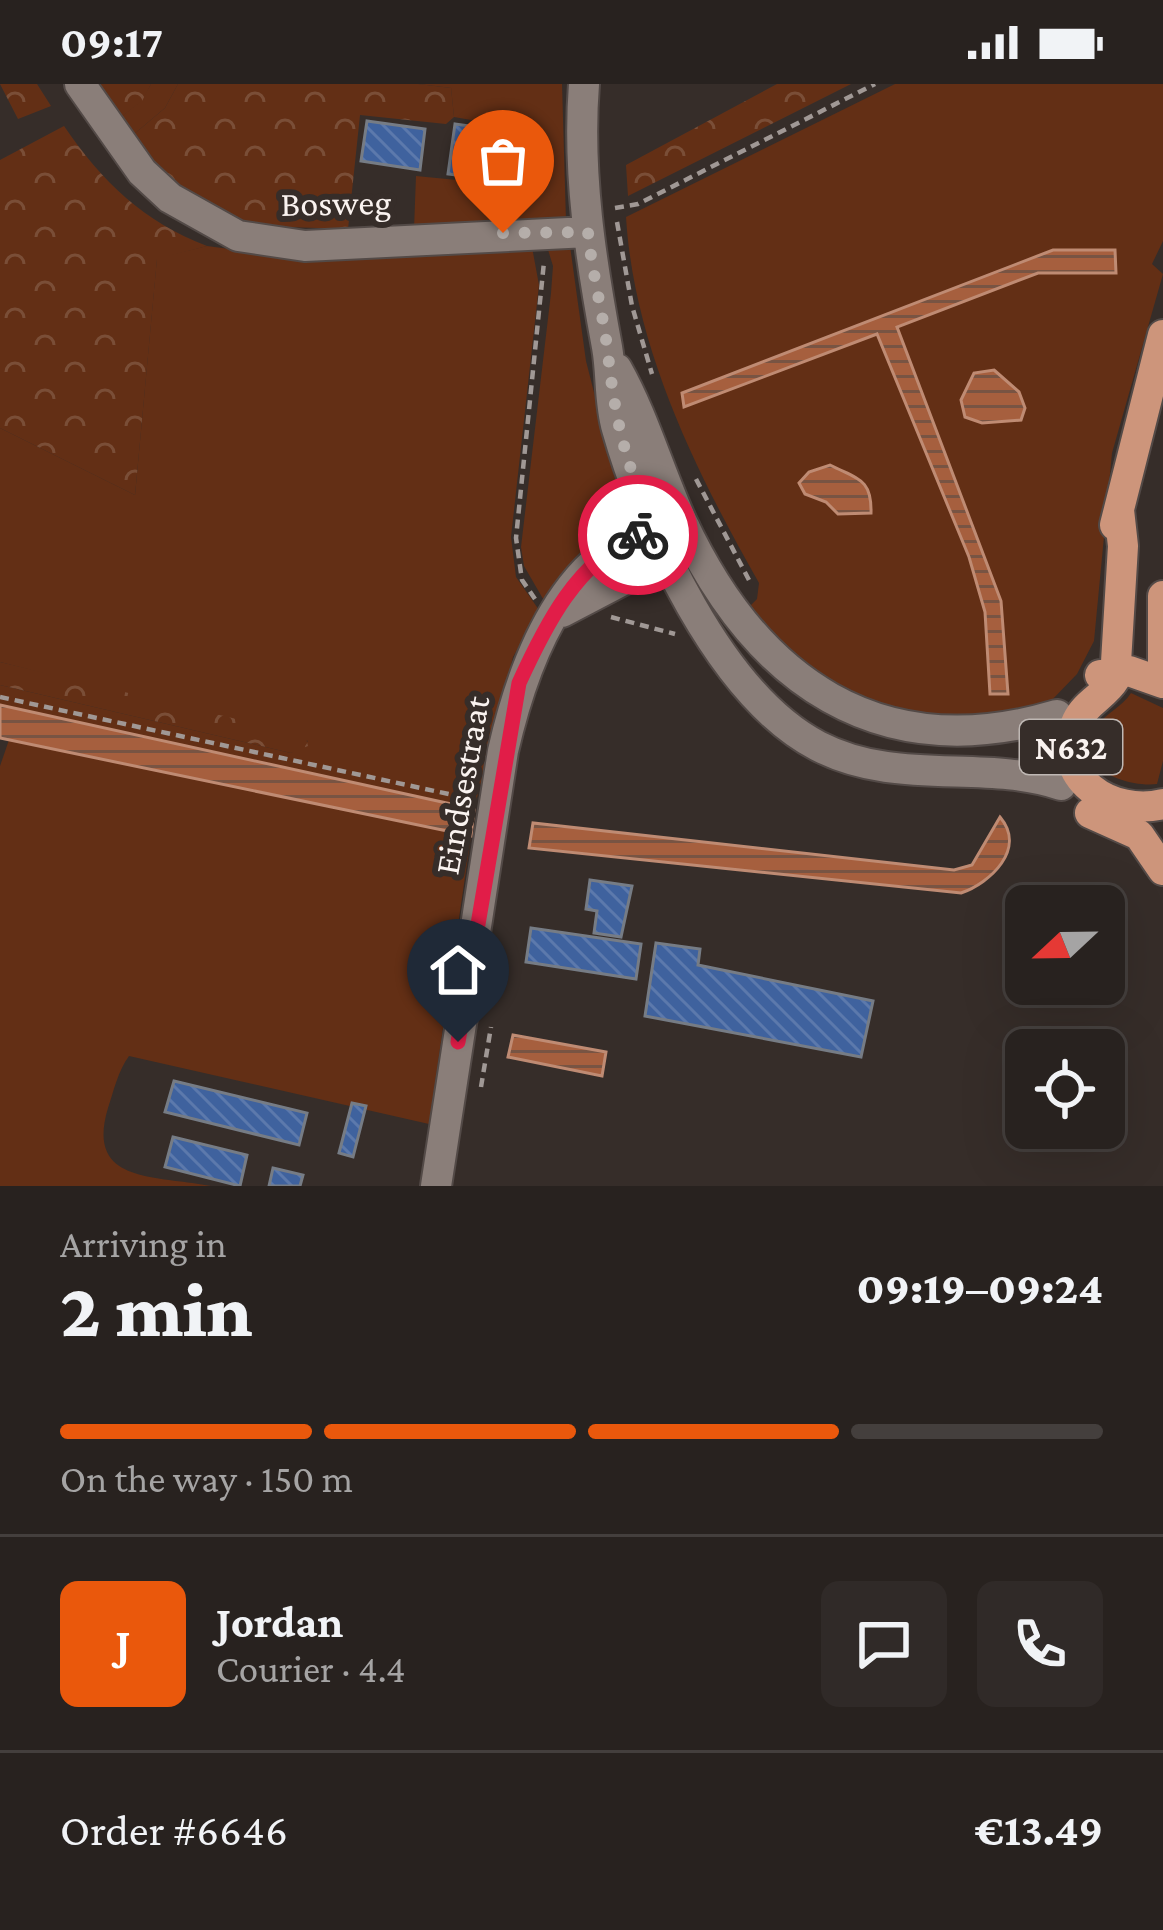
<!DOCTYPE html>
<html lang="en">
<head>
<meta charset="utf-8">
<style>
  body { margin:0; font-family:"Crimson Pro",serif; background:#302a28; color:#f1f3f6; height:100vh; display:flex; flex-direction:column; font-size:45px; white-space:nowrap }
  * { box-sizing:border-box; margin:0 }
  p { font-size:39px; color:#a5a4a4 }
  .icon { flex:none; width:66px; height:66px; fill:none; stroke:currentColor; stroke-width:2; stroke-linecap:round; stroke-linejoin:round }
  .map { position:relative; height:1102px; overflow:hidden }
  .details { display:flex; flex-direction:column; background:#28221f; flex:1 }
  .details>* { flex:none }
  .needle { width:78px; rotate:248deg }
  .controls { position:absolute; left:1005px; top:801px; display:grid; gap:24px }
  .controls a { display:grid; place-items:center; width:120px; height:120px; border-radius:18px; background:#28221f; box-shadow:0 12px 48px #0002,0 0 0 3px #443f3d; font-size:60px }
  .pin { position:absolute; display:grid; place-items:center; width:102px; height:102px; color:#fff; margin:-123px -51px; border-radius:50% 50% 50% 0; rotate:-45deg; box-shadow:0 0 12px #0007 }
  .pin .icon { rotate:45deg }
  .courier { position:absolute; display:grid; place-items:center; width:120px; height:120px; margin:-60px; border:9px solid #e11d48; border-radius:50%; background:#fff; color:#222; box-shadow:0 3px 15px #0007 }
  .headline em { font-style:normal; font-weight:800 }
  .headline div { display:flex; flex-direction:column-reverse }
  .headline { display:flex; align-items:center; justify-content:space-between; height:204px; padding:0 60px }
  h1 { font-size:78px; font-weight:800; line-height:90px }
  .bar { display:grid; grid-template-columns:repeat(4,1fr); gap:18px 12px; align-content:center; height:144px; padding:0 60px }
  .bar i { height:15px; border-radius:9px; background:#443f3d }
  .bar .current { background:#ea580c }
  .bar p { grid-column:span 4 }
  .line { display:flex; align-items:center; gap:30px; padding:0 60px; border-top:3px solid #443f3d }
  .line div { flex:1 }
  .round { display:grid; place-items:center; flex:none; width:126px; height:126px; border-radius:18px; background:#302a28 }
  .status { display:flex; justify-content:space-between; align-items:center; height:84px; padding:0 60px; background:#28221f; direction:ltr }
  .status svg { height:33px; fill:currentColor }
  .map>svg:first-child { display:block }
  .green { fill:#632f15 }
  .forest { fill:url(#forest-crowns) }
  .water { fill:url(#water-rules); stroke:#bf8b73; stroke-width:3 }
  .building { fill:url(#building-back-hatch); stroke:#767c85; stroke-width:3 }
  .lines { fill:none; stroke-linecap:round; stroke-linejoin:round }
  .minor-casing { stroke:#534a47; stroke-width:34 }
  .major-casing { stroke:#534a47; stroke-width:34 }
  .path { stroke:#a09895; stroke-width:4.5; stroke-dasharray:9 6; stroke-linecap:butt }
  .minor { stroke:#8a7e79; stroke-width:30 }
  .major { stroke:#cd957b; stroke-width:30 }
  .done { stroke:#b5aeaa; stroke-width:12; stroke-dasharray:0 21.6 }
  .route { stroke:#e11d48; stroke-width:15 }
  .labels { text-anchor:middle; stroke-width:12; stroke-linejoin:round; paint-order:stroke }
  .shield { fill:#362d29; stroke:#bfb8b4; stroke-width:3 }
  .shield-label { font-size:33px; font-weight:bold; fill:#faf3f0 }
  .street-label { font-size:36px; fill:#faf3f0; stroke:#362d29 }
</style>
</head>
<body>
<div class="status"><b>09:17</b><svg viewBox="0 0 49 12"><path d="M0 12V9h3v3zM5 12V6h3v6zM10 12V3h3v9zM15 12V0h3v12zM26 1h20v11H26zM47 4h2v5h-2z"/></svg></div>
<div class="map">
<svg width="1163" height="1102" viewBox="0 0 1163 1102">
  <defs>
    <pattern id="forest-crowns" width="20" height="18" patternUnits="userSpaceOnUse" patternTransform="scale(3)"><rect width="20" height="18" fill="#632f15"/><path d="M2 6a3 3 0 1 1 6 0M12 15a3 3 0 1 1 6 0" fill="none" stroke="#7a4e37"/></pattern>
    <pattern id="water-rules" width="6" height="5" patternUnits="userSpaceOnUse" patternTransform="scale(3)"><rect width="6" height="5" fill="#a65f3e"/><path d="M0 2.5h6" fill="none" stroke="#785443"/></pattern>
    <pattern id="building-back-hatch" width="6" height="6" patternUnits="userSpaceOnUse" patternTransform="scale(3)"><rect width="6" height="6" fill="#3f629e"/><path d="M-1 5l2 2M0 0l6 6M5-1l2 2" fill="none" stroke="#5c79ac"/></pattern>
  </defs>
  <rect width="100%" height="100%" fill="#362d29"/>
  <!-- green -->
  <path class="green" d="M 151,0 L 178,0 L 165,24 L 126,57 L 113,39 L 141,17 Z
    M 418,0 L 562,0 L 566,137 L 414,145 L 416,92 L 488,99 L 488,39 L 454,33 L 451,4 Z
    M 895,0 L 1163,0 L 1163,157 L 1152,180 L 1163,190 L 1112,369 L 1094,557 L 1077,590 L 1049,619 L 978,639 L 884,623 L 818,594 L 748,524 L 757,515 L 759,499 C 696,388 634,263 626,133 Z
    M 545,156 L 570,162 L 586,277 L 623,422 L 612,450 L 546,520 L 524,482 L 521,463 L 551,209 L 553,182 Z
    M 207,162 L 281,172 L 532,163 L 539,201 L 511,453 L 516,493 L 539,526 L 513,573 L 474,725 L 0,621 L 0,601 L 291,669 L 308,657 L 0,578 L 0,344 L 135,411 L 157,174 Z
    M 1131,609 L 1163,624 L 1163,677 L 1157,700 C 1127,704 1068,683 1096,643 C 1106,629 1122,623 1131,609 Z
    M 9,656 L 471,752 L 429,1040 L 129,972 C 118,987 114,1006 108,1024 C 85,1100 155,1091 211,1102 L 0,1102 L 0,682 Z"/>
  <!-- forest -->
  <path class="forest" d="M 0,0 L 37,0 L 51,22 L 18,35 Z
    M 87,0 L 151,0 L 142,17 L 113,39 Z
    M 178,0 L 418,0 L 451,4 L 454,33 L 446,40 L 360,31 L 348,145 L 257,142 L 193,123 L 126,57 L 165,24 Z
    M 777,0 L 851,0 L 628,112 L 626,81 Z
    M 64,42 C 102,98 144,138 207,162 L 157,175 L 135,411 L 0,344 L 0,76 Z
    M 0,578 L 274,644 L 306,654 L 308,662 L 291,669 L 0,601 Z"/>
  <!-- water -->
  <path class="water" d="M 1053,166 L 1115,166 L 1116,189 L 1038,189 L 897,243 L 1001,517 L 1008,610 L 990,610 L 985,528 L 969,473 L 877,250 L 684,323 L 682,309 Z
    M 994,286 L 1019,308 L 1025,324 L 1021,336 L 982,339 L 965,333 L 961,316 L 974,289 Z
    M 830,381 C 857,395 872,394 871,429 L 838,430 L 826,418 L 805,410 L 799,399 L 809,388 Z
    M 0,621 L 474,725 L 471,752 L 0,654 Z
    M 1000,733 C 1027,765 990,799 961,809 L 529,764 L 533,739 L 954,786 L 972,781 Z
    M 513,951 L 606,968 L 602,992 L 508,973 Z"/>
  <!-- building -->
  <path class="building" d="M 367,37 L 425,45 L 420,86 L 361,77 Z
    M 455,40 L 484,44 L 480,94 L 448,90 Z
    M 590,796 L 632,802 L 621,853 L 594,849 L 597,827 L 586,825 Z
    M 531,844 L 641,860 L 636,895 L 526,878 Z
    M 656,859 L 700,865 L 698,881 L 873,917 L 861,973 L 645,932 Z
    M 174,997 L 307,1029 L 299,1061 L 165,1028 Z
    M 352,1019 L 366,1022 L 353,1073 L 339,1069 Z
    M 173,1053 L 247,1071 L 240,1102 L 165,1083 Z
    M 273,1084 L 303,1091 L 300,1102 L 269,1102 Z"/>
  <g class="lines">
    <!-- minor casing -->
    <g class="minor-casing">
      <path id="minor" d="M 80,0 L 142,88 L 170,114 L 238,152 L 305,162 L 588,148
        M 584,0 C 577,88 591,177 607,263 C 612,291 609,317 617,345 C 646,447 720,611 818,662 C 897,703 984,675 1061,701
        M 617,285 C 644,333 659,388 682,438 C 756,597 879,684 1057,631
        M 562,528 L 669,472 L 677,457
        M 436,1102 L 503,667 C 524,575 572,442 685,444"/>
    </g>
    <!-- major casing -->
    <g class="major-casing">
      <path id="major" d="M 1119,426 L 1123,462 L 1115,595 C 1105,612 1086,618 1077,637 C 1050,694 1113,733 1163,720
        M 1115,441 L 1163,251
        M 1163,512 L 1163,591
        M 1100,591 L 1129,587 L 1163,599
        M 1090,729 L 1139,751 L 1163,786"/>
    </g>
    <!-- path -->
    <path class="path" d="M 615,124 L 638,120 L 875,0
      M 617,138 L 632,222 L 652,290
      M 696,395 L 749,496
      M 535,515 L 522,496 L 516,454 L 544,178
      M 611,533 L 675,550
      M 0,613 L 467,714
      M 481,1003 L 491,943"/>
    <!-- minor -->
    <use href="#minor" class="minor"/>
    <!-- major -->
    <use href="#major" class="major"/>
  </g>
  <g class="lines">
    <!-- done -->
    <path class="done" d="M 503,149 L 588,148 C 592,189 603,229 608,270 C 615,335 626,384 655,443 L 638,451"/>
    <!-- route -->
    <path class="route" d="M 458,958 L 519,599 C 545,542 577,477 638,451"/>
  </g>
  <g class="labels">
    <!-- shield labels -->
    <rect class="shield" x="1020" y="636" width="102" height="54" rx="9"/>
    <g class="shield-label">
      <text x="1071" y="675">N632</text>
    </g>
    <!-- street labels -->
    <g class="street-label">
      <text transform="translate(336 118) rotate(-1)" y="13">Bosweg</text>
      <text transform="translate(461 701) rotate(-80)" y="13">Eindsestraat</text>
    </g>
  </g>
</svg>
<div class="controls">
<a><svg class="needle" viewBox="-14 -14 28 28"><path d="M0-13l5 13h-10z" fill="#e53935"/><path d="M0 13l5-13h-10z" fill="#a5a4a4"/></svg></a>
<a><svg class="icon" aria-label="locate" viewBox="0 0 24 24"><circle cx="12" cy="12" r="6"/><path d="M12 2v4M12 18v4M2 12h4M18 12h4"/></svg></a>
</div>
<div class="pin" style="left:503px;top:149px;background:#ea580c"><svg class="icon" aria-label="bag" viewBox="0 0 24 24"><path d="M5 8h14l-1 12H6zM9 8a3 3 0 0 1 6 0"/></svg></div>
<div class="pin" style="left:458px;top:958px;background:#1f2937"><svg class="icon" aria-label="home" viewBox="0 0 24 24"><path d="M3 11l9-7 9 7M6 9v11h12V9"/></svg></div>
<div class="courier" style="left:638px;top:451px"><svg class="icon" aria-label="bike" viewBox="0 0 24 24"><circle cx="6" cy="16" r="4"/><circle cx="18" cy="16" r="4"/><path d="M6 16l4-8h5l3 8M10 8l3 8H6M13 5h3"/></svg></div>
</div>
<section class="details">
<div class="headline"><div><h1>2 min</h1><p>Arriving in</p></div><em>09:19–09:24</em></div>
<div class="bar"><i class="current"></i><i class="current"></i><i class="current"></i><i></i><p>On the way · 150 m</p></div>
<div class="line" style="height:216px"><b class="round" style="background:#ea580c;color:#fff">J</b><div><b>Jordan</b><p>Courier · 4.4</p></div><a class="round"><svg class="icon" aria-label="chat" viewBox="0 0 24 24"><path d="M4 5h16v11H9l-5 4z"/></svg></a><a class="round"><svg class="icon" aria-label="phone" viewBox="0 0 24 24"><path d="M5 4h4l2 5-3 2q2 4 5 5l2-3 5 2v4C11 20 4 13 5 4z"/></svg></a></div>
<div class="line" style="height:156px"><div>Order #6646</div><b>€13.49</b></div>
</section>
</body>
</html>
